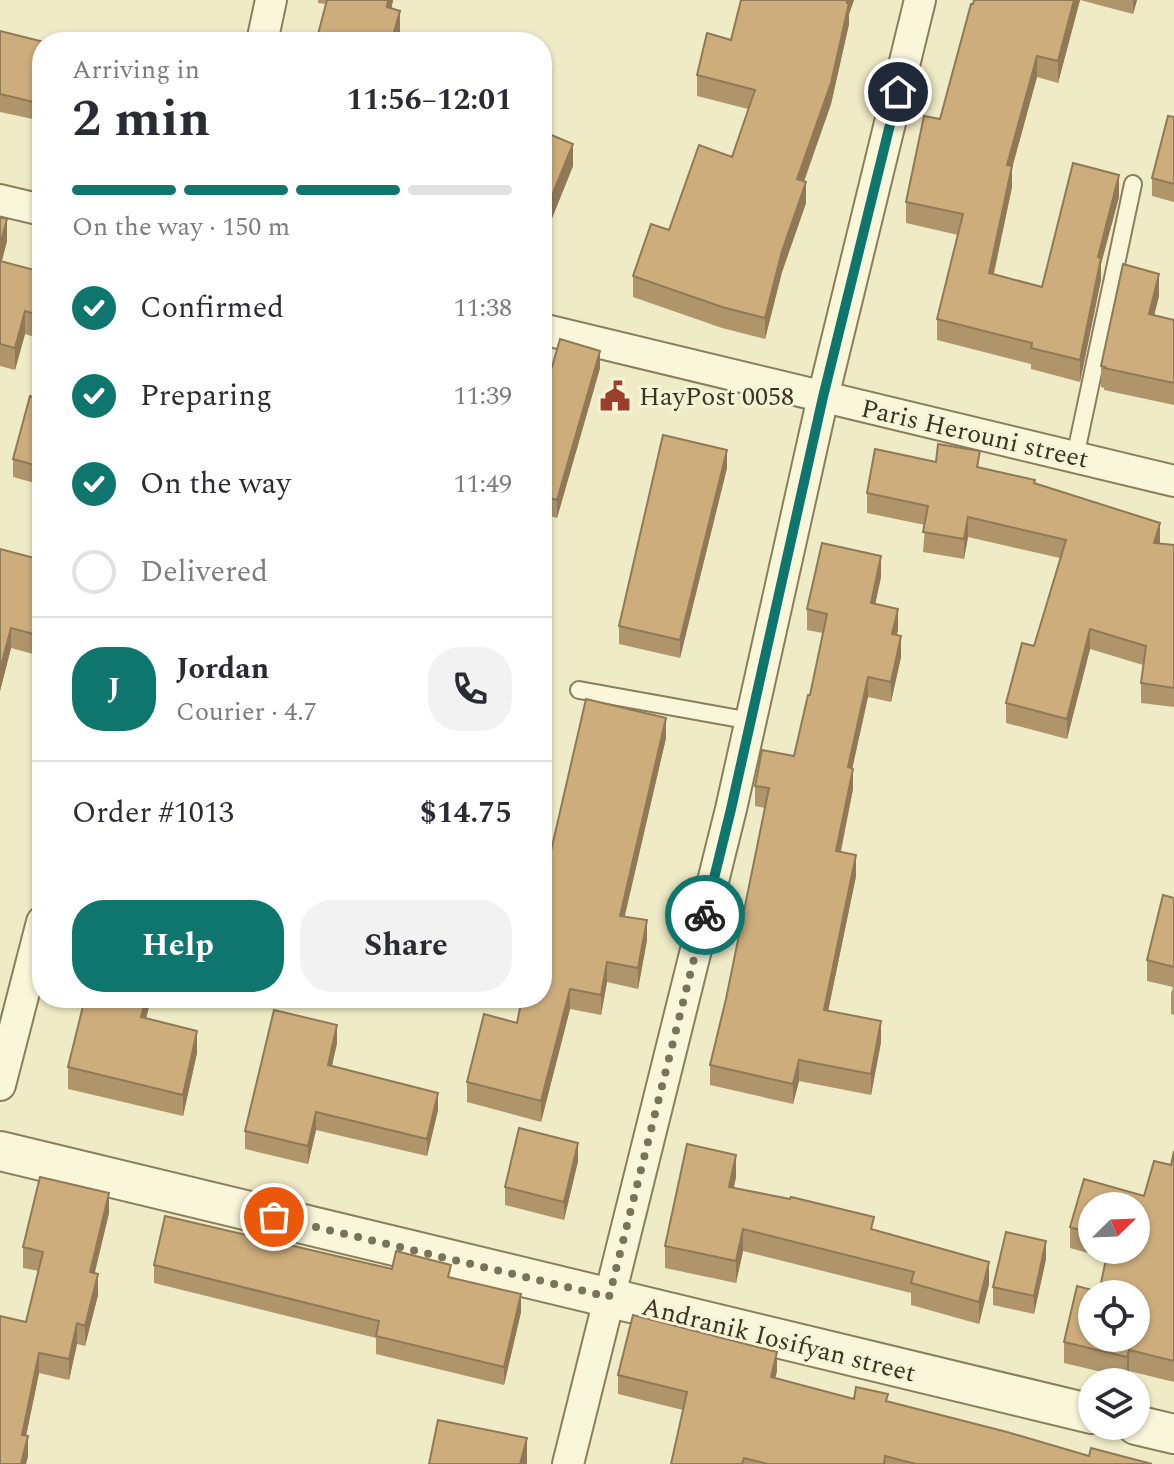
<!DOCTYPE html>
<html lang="en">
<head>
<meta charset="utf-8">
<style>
  body { margin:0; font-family:Spectral,serif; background:#f2f2f3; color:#2b2b33; height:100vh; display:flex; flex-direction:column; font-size:30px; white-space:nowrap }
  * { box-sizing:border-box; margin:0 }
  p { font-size:26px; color:#7c7c81 }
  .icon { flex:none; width:44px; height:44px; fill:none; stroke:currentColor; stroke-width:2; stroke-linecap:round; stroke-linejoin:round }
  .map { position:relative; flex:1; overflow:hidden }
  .panel { position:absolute; left:32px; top:32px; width:520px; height:976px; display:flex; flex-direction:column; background:#fff; border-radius:32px; box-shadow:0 2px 6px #0004 }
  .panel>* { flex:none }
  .needle { width:52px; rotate:67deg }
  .controls { position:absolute; left:1078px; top:1192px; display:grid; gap:16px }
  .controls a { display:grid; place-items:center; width:72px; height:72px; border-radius:50%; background:#fff; box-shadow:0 2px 6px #0004; font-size:40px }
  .pin { position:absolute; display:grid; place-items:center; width:68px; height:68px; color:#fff; margin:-34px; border:4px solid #fff; border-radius:50%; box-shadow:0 2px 8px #0007 }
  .courier { position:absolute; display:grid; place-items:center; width:80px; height:80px; margin:-40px; border:6px solid #0f766e; border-radius:50%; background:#fff; color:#222; box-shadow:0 2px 10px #0007 }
  .summary em { font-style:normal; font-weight:700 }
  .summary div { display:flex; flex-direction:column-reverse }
  .summary { display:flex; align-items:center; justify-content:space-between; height:136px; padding:0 40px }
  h1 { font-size:52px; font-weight:700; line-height:60px }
  .bar { display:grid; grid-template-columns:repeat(4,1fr); gap:12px 8px; align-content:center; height:96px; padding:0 40px }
  .bar i { height:10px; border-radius:6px; background:#e1e1e2 }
  .bar .current { background:#0f766e }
  .bar p { grid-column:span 4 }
  .line { display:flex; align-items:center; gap:20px; padding:0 40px; border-top:2px solid #e1e1e2 }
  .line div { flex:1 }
  .round { display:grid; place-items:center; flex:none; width:84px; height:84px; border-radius:32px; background:#f2f2f3 }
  ol { padding:0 40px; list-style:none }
  li { display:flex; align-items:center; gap:24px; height:88px }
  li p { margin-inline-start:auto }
  li .icon { padding:8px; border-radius:50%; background:#0f766e; color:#fff; stroke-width:4 }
  li:last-child { color:#7c7c81 }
  li i { width:44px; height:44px; border:4px solid #e1e1e2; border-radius:50% }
  .primary-button { display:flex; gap:16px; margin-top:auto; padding:16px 40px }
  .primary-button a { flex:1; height:92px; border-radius:32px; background:#0f766e; color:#fff; font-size:32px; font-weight:700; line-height:92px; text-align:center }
  .primary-button a+a { background:#f2f2f3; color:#2b2b33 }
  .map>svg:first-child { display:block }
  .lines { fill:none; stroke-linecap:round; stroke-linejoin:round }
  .service-casing { stroke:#8b7e5b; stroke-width:20 }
  .minor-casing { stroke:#8b7e5b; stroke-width:34 }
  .tertiary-casing { stroke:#8b7e5b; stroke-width:42 }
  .service { stroke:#f9f6da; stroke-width:16 }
  .minor { stroke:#f9f6da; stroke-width:30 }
  .tertiary { stroke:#f9f6da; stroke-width:38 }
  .wall { fill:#b0956b; fill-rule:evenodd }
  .shaded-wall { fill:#907957 }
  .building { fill:#cdad7c; stroke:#907957; stroke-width:2; fill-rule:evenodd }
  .done { stroke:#7a7359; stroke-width:8; stroke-dasharray:0 14.4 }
  .route { stroke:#0f766e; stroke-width:10 }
  .labels { text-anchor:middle; stroke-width:6; stroke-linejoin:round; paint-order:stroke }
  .poi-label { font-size:26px; fill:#3b321f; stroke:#f6f3d6; text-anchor:start }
  .street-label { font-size:26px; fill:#3b321f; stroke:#f6f3d6 }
</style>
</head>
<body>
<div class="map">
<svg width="1174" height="1464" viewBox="0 0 1174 1464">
  <rect width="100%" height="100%" fill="#efebc6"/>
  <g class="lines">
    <!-- service casing -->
    <g class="service-casing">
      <path id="service" d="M 1075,457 L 1133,184
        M 579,690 L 751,721"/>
    </g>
    <!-- minor casing -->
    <g class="minor-casing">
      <path id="minor" d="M 262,42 L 271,0
        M 0,200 L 42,210
        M 542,329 L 1174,481
        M 0,1085 L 42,922
        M 568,1464 L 731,809 L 823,397 L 920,0"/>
    </g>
    <!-- tertiary casing -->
    <g class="tertiary-casing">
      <path id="tertiary" d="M 0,1151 L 1092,1414
        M 1136,1425 L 1174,1434"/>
    </g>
    <!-- service -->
    <use href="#service" class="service"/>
    <!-- minor -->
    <use href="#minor" class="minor"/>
    <!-- tertiary -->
    <use href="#tertiary" class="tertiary"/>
  </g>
  <!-- wall -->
  <path class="wall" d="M 318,0 L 393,0 L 391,9 L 400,34 L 326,4 L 318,3 Z
    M 741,0 L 854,0 L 849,14 L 849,24 L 831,104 L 804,182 L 806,203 L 782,272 L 765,339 L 722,328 L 633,297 L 633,276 L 669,230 L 732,157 L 748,109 L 697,96 L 697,75 L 731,40 Z
    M 974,0 L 1137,0 L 1133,14 L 1080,0 L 1058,83 L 1037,77 L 1012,168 L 1012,187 L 994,274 L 1042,287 L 1119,197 L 1101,264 L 1101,280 L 1080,382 L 1031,369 L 1031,364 L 937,340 L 937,319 L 958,235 L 906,223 L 906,202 L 940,119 Z
    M 0,31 L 42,42 L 42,121 L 0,112 Z
    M 1174,117 L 1174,202 L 1152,196 L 1152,178 Z
    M 542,131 L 573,166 L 546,233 L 542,231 Z
    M 0,217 L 7,241 L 2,261 L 42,272 L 42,339 L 25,334 L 15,370 L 0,366 Z
    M 1159,296 L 1154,315 L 1174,320 L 1174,405 L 1104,390 L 1104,388 L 1101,387 L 1101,366 Z
    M 542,364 L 552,367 L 600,368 L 557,518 L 542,514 Z
    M 42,400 L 42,485 L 13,477 L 13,459 Z
    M 936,462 L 980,467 L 1035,484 L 1160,543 L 1174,545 L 1174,707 L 1141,703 L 1141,683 L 1143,665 L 1090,649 L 1067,739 L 1006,723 L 1006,703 L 1034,646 L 1060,558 L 968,537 L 964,559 L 923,552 L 925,525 L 867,513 L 867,493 Z
    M 727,468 L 680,658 L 619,644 L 619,626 Z
    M 0,549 L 42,560 L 42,619 L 33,654 L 11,648 L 0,691 Z
    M 881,577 L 875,604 L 898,630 L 896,635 L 901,657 L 891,702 L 868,697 L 852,768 L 853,789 L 841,852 L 856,876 L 828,1011 L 881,1042 L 871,1095 L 799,1081 L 793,1104 L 710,1085 L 710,1065 L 726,999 L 765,808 L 755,806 L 755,786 L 794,756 L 810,695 L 823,633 L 807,630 L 807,609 Z
    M 666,738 L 624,917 L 647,940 L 638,989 L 607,982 L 601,1015 L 570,1009 L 541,1122 L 467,1102 L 467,1082 L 517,1023 Z
    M 1174,898 L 1174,1037 L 1174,1015 L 1171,1014 L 1171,993 L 1173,987 L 1147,981 L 1147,960 Z
    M 85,998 L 151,998 L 146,1019 L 197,1053 L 183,1116 L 68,1089 L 68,1067 Z
    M 337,1043 L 332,1066 L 438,1110 L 427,1156 L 316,1130 L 308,1164 L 245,1149 L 245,1131 Z
    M 1174,1151 L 1174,1382 L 1129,1371 L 1127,1378 L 1064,1363 L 1064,1342 L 1077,1286 L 1099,1292 L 1106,1258 L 1070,1248 L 1070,1227 L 1084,1179 L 1144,1196 L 1154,1161 L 1171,1165 ZM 1092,1206 L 1136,1206 L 1136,1250 L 1092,1250 ZM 1092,1294 L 1136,1294 L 1136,1338 L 1092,1338 Z
    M 578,1161 L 564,1220 L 505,1205 L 505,1187 Z
    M 736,1177 L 734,1188 L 874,1230 L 989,1284 L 979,1324 L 911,1305 L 911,1293 L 743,1251 L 736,1283 L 665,1268 L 665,1246 Z
    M 109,1213 L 94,1274 L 98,1295 L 85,1346 L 77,1344 L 69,1380 L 39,1373 L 26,1436 L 28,1456 L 26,1464 L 0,1464 L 26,1322 L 39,1271 L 23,1268 L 23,1247 Z
    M 1046,1259 L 1034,1314 L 993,1305 L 993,1287 Z
    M 154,1265 L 392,1269 L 451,1278 L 521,1312 L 504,1385 L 376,1354 L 376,1338 L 154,1283 Z
    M 777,1371 L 775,1378 L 854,1399 L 888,1401 L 1089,1456 L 1152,1464 L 671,1464 L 683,1410 L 618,1394 L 618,1375 Z"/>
  <!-- shaded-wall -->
  <path class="shaded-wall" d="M 388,0 L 393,0 L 387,30 L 387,7 Z
    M 847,0 L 854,0 L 849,14 L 849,24 L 831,104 L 797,200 L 797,179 Z
    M 1074,0 L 1080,0 L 1058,83 L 1058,61 Z
    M 1133,0 L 1137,0 L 1133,14 Z
    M 400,11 L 400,34 L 397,42 L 391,42 Z
    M 1037,56 L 1037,77 L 1012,168 L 1012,187 L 989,294 L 989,273 L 1007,165 Z
    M 573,144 L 573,166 L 546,233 L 546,210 Z
    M 1119,175 L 1119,197 L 1101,264 L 1101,280 L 1080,382 L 1080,360 L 1098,257 Z
    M 806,182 L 806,203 L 782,272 L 765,339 L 765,318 L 782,251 Z
    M 7,219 L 7,241 L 0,267 L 0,245 Z
    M 1159,274 L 1159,296 L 1149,336 L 1149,314 Z
    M 25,311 L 25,334 L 15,370 L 15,348 Z
    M 600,351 L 600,368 L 557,518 L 557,500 Z
    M 727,450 L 727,468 L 680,658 L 680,640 Z
    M 968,517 L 968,537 L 964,559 L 964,539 Z
    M 1160,523 L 1160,543 L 1154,562 L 1154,543 Z
    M 881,556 L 881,577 L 871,624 L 871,603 Z
    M 42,599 L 42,619 L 33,654 L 33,634 Z
    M 898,609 L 898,630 L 892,655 L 892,634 Z
    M 11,628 L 11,648 L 0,691 L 0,670 Z
    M 1090,629 L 1090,649 L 1067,739 L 1067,719 Z
    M 901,636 L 901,657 L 891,702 L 891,682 Z
    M 868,677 L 868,697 L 848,788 L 848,767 Z
    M 666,718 L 666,738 L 620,937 L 620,916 Z
    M 853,769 L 853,789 L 836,872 L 836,851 Z
    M 856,855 L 856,876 L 824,1031 L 824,1010 Z
    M 647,920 L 647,940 L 638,989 L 638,968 Z
    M 607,962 L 607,982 L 601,1015 L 601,995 Z
    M 570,989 L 570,1009 L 541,1122 L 541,1101 Z
    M 146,998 L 151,998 L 141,1039 L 141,1017 Z
    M 881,1021 L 881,1042 L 871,1095 L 871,1074 Z
    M 337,1025 L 337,1043 L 328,1083 L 328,1065 Z
    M 197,1031 L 197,1053 L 183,1116 L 183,1095 Z
    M 799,1060 L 799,1081 L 793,1104 L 793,1084 Z
    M 438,1093 L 438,1110 L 427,1156 L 427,1139 Z
    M 316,1112 L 316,1130 L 308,1164 L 308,1146 Z
    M 578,1143 L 578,1161 L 564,1220 L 564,1202 Z
    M 736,1155 L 736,1177 L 729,1209 L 729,1187 Z
    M 109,1193 L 109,1213 L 90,1293 L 90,1272 Z
    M 743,1229 L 743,1251 L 736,1283 L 736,1261 Z
    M 1046,1241 L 1046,1259 L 1034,1314 L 1034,1296 Z
    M 989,1262 L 989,1284 L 979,1324 L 979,1302 Z
    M 98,1274 L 98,1295 L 85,1346 L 85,1326 Z
    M 521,1294 L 521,1312 L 504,1385 L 504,1367 Z
    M 77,1323 L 77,1344 L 69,1380 L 69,1359 Z
    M 1129,1350 L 1129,1371 L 1127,1378 L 1127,1357 Z
    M 777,1352 L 777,1371 L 771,1396 L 771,1377 Z
    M 39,1353 L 39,1373 L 22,1455 L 22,1435 Z
    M 28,1436 L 28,1456 L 26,1464 L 21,1464 Z
    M 527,1438 L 527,1464 L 520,1464 Z"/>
  <!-- building -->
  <path class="building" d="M 327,0 L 388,0 L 387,7 L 400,11 L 391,42 L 316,42 Z
    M 741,0 L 847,0 L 847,3 L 849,3 L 831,83 L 797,179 L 806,182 L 782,251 L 765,318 L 722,307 L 633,276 L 651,224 L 669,230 L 699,145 L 732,157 L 755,90 L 697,75 L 707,33 L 731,40 Z
    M 974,0 L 1074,0 L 1058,61 L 1037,56 L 1007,165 L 1012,166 L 989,273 L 1042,287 L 1073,163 L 1119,175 L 1098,257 L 1101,258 L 1080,360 L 1031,348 L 1032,343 L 937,319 L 963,214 L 906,202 L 924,116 L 940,119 L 971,4 L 973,4 Z
    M 0,31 L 44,42 L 42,42 L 42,104 L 0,94 Z
    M 1168,116 L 1174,117 L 1174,184 L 1152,178 Z
    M 542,131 L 573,144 L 546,210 L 542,209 Z
    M 0,217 L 7,219 L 0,245 Z
    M 0,261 L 42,272 L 42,316 L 25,311 L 15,348 L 0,344 Z
    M 1123,264 L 1159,274 L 1149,314 L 1174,320 L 1174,383 L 1104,368 L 1105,367 L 1101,366 Z
    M 560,339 L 600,351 L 557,500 L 542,496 L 542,364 L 552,367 Z
    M 30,396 L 42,400 L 42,467 L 13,459 Z
    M 663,435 L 727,450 L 680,640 L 619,626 Z
    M 938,444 L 980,451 L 977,467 L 1035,480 L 1034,483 L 1160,523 L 1154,543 L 1174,545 L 1174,688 L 1141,683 L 1146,646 L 1090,629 L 1067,719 L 1006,703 L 1022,643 L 1034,646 L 1066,540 L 968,517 L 964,539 L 923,532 L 928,506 L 867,493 L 875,449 L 936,462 Z
    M 822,543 L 881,556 L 871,603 L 898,609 L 892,634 L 901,636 L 891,682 L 868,677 L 848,767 L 853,769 L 836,851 L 856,855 L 824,1010 L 881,1021 L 871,1074 L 799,1060 L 793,1084 L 710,1065 L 726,999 L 769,788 L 755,786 L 762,750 L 794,756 L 808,695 L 810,695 L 827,614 L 807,609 Z
    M 0,549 L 42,560 L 42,599 L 33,634 L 11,628 L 0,670 Z
    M 586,699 L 666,718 L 620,916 L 647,920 L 638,968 L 607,962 L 601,995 L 570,989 L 541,1101 L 467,1082 L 484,1014 L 517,1023 L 522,998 L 542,998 L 542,890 Z
    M 1163,895 L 1174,898 L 1174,967 L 1147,960 Z
    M 85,998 L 146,998 L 141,1017 L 197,1031 L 183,1095 L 68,1067 Z
    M 274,1010 L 337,1025 L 328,1065 L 438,1093 L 427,1139 L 316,1112 L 308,1146 L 245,1131 Z
    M 519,1128 L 578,1143 L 564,1202 L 505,1187 Z
    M 687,1144 L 736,1155 L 729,1187 L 790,1199 L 791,1197 L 874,1217 L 871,1229 L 989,1262 L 979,1302 L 911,1283 L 914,1272 L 743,1229 L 736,1261 L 665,1246 Z
    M 1174,1151 L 1174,1361 L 1129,1350 L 1127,1357 L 1064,1342 L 1077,1286 L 1099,1292 L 1108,1250 L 1136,1250 L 1136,1206 L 1092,1206 L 1092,1234 L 1070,1227 L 1084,1179 L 1144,1196 L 1154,1161 L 1171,1165 ZM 1092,1294 L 1136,1294 L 1136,1338 L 1092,1338 Z
    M 40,1177 L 109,1193 L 90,1272 L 98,1274 L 85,1326 L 77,1323 L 69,1359 L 39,1353 L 22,1435 L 28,1436 L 21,1464 L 0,1464 L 0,1316 L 26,1322 L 43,1252 L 23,1247 Z
    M 165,1216 L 392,1269 L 396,1251 L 451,1265 L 448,1277 L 521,1294 L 504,1367 L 376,1336 L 379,1321 L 154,1265 Z
    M 1006,1232 L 1046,1241 L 1034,1296 L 993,1287 Z
    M 633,1315 L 777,1352 L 771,1377 L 854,1399 L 856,1387 L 888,1394 L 886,1401 L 1007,1432 L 1089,1456 L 1091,1448 L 1152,1464 L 916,1464 L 885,1456 L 884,1464 L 768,1464 L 744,1458 L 742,1464 L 671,1464 L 687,1392 L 618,1375 Z
    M 438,1420 L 527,1438 L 520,1464 L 429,1464 Z"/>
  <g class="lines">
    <!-- done -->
    <path class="done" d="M 274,1217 L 609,1297 L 705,915"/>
    <!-- route -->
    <path class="route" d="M 705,915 L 731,809 L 823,397 L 898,92"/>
  </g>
  <!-- icons -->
  <defs>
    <g id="civic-bare" transform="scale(2.4)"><path d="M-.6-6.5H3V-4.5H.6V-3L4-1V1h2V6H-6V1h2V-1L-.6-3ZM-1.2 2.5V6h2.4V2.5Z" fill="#9b3f2a" stroke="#f6f3d6" stroke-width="2.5" paint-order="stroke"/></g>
  </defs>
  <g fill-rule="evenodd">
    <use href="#civic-bare" x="615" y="396"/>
  </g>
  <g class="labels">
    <!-- poi labels -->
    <g class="poi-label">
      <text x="639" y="405">HayPost 0058</text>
    </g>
    <!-- street labels -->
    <g class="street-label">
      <text transform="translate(975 433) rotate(13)" y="9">Paris Herouni street</text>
      <text transform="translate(779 1339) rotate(14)" y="9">Andranik Iosifyan street</text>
    </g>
  </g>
</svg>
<div class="controls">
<a><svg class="needle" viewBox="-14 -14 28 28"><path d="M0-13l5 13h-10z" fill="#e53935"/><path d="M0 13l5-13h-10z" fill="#7c7c81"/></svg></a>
<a><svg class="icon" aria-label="locate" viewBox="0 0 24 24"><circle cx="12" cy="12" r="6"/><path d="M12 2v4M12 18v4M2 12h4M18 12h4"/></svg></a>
<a><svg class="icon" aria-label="layers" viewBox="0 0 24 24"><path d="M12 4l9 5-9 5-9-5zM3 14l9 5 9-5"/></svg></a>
</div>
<div class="pin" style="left:274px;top:1217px;background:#ea580c"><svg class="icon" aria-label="bag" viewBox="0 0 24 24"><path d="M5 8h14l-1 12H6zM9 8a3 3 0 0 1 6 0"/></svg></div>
<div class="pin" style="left:898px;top:92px;background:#1f2937"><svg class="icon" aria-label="home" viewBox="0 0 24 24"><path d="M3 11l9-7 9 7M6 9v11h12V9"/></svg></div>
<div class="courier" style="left:705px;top:915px"><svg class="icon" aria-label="bike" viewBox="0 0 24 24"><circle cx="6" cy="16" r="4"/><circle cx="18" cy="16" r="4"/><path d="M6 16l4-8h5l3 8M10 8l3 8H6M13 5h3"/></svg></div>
<section class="panel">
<div class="summary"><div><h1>2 min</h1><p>Arriving in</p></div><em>11:56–12:01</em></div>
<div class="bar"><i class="current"></i><i class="current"></i><i class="current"></i><i></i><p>On the way · 150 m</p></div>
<ol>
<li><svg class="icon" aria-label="check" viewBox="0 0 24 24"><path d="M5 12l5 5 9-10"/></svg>Confirmed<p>11:38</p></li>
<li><svg class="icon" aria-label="check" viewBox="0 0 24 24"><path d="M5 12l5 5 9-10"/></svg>Preparing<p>11:39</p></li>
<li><svg class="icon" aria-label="check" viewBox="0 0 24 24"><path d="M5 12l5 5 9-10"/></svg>On the way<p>11:49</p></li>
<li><i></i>Delivered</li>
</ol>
<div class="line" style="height:144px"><b class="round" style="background:#0f766e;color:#fff">J</b><div><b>Jordan</b><p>Courier · 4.7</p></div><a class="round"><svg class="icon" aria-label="phone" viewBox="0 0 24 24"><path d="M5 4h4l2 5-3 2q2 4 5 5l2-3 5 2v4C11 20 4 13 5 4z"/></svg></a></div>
<div class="line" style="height:104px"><div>Order #1013</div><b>$14.75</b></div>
<div class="primary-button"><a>Help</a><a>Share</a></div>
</section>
</div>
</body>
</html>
